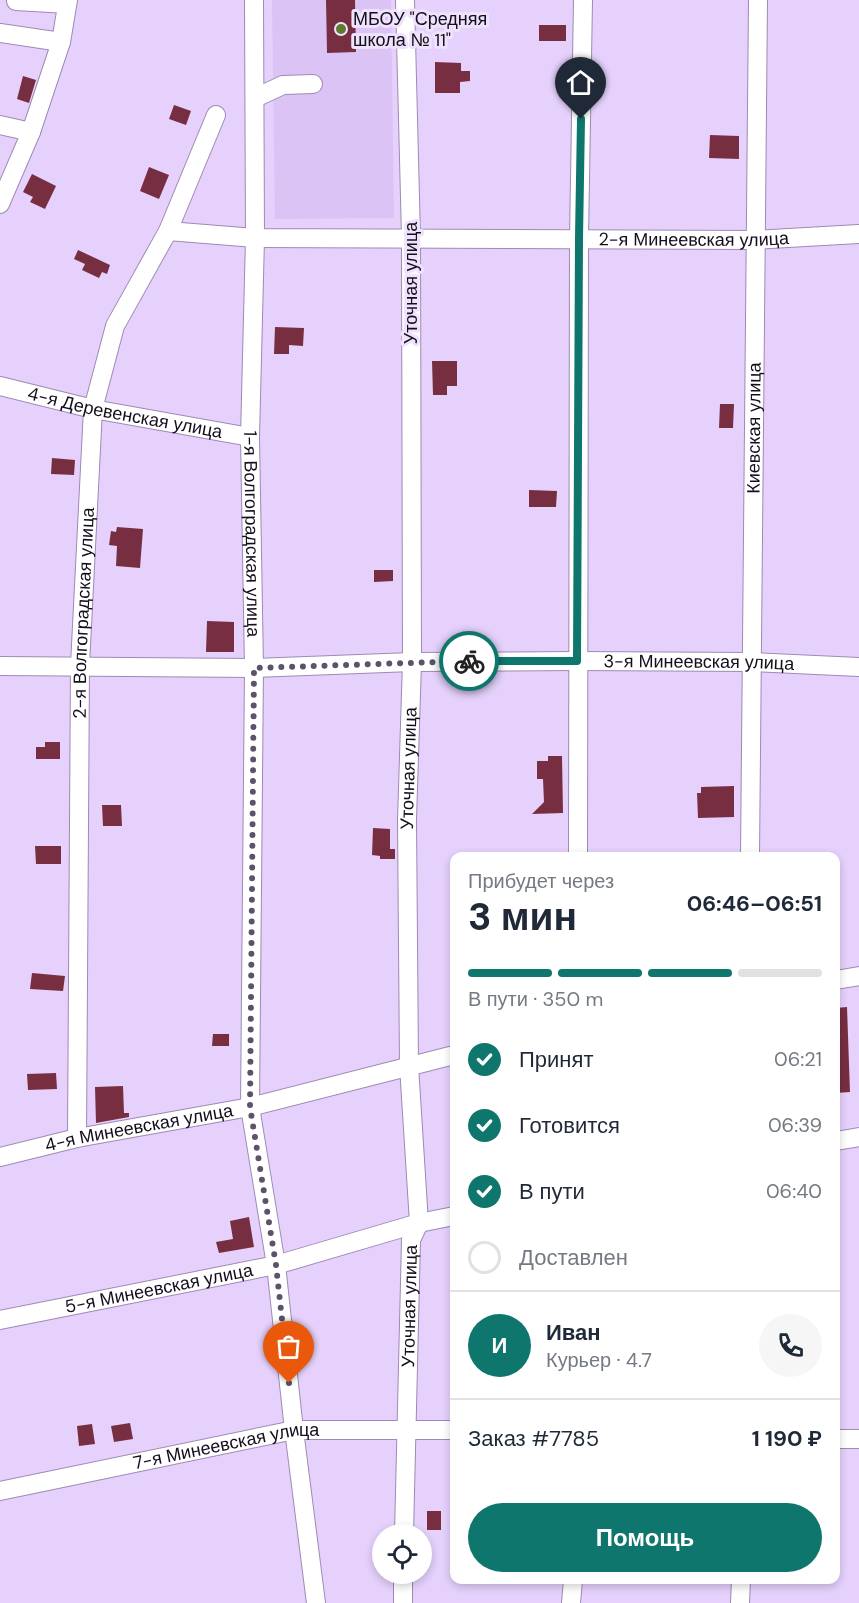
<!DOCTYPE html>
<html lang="ru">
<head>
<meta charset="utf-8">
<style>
  body { margin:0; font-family:"DM Sans",sans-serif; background:#f6f6f7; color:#1f2937; height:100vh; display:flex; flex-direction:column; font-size:22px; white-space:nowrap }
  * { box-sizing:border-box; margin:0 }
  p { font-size:20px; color:#747a83 }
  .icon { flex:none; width:33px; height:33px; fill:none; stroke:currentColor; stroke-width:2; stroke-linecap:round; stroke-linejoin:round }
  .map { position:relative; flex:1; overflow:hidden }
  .side { position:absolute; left:450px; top:852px; width:390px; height:732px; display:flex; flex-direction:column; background:#fff; border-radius:12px; box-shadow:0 3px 9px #0003 }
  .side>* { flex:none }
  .tools { position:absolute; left:372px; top:1524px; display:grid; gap:12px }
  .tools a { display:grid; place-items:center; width:60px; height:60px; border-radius:50%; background:#fff; box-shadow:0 3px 9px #0003; font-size:30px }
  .pin { position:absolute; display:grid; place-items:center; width:51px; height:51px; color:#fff; margin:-62px -26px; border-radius:50% 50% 50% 0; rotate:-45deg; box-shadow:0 0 6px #0007 }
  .pin .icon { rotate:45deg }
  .courier { position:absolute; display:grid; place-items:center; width:60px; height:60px; margin:-30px; border:4px solid #0f766e; border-radius:50%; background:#fff; color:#222; box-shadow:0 2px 8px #0007 }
  .headline em { font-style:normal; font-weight:700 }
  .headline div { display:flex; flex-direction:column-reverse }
  .headline { display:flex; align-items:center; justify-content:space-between; height:102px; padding:0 18px }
  h1 { font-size:39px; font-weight:700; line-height:45px }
  .bar { display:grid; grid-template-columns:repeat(4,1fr); gap:9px 6px; align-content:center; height:72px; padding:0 18px }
  .bar i { height:8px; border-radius:4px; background:#e0e1e3 }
  .bar .on { background:#0f766e }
  .bar p { grid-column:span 4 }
  .line { display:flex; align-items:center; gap:15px; padding:0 18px; border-top:2px solid #e0e1e3 }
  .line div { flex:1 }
  .round { display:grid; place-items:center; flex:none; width:63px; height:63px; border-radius:32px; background:#f6f6f7 }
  ol { padding:0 18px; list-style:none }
  li { display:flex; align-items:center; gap:18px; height:66px }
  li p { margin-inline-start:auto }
  li .icon { padding:6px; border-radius:50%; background:#0f766e; color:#fff; stroke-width:4 }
  li:last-child { color:#747a83 }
  li i { width:33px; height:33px; border:3px solid #e0e1e3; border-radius:50% }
  .button { display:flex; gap:12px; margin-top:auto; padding:12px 18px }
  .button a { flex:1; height:69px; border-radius:36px; background:#0f766e; color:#fff; font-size:24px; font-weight:700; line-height:69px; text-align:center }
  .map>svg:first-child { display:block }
  .built { fill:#dbc3f5 }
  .building { fill:#782e41 }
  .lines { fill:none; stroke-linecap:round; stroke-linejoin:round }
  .minor-casing { stroke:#9e8ab2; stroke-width:20 }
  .minor { stroke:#fff; stroke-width:18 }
  .done { stroke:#5d526a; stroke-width:6; stroke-dasharray:0 10.8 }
  .route { stroke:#0f766e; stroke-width:8 }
  .poi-dot { fill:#5e7a2e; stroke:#eee2fc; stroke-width:2 }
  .labels { text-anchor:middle; stroke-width:6; stroke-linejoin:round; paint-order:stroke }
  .poi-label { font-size:18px; fill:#140d1c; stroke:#eee2fc; text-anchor:start }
  .street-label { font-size:18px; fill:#140d1c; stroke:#eee2fc }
</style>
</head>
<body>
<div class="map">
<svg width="859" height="1603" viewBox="0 0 859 1603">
  <rect width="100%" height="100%" fill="#e5d1fc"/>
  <!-- built -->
  <path class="built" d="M 272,0 L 391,0 L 394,218 L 275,219 Z"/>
  <!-- building -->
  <path class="building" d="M 326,0 L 355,0 L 356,52 L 327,53 Z
    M 539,25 L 566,25 L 566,41 L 539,41 Z
    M 435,62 L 461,63 L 461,71 L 470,71 L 470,81 L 460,82 L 460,93 L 435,93 Z
    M 23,76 L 36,80 L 29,103 L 17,99 Z
    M 174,105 L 191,111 L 186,125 L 169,119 Z
    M 710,135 L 739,136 L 739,159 L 709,158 Z
    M 149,167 L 169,175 L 159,199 L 140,191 Z
    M 32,174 L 56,186 L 45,209 L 30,202 L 33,197 L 23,192 Z
    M 78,250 L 110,265 L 107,274 L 102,272 L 99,278 L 82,270 L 85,264 L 74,259 Z
    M 275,327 L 304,328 L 303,346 L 289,345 L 289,354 L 274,354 Z
    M 432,361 L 457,361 L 457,386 L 447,386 L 447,395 L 433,395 Z
    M 720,404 L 734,404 L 733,428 L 719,428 Z
    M 52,458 L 75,460 L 74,475 L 51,474 Z
    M 529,490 L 557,491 L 556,507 L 529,507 Z
    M 117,527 L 143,529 L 140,568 L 116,566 L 117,546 L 109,545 L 111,531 L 116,532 Z
    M 374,570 L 393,570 L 393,581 L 374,582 Z
    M 207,621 L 234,622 L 234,652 L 206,652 Z
    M 45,742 L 60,742 L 60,759 L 36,759 L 36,747 L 45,747 Z
    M 548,756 L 562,756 L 563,813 L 532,814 L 544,802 L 543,779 L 537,779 L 537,761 L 548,761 Z
    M 734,786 L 734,817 L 698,818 L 697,793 L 701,793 L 701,787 Z
    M 102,805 L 121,805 L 122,826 L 103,826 Z
    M 373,828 L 390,829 L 390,849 L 395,849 L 395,859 L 380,859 L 380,856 L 372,855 Z
    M 35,846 L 61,846 L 61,864 L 36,864 Z
    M 32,973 L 65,976 L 63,991 L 30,989 Z
    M 847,1007 L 850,1092 L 836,1093 L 836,1008 Z
    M 213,1034 L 229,1034 L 229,1046 L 212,1046 Z
    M 56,1073 L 57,1089 L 28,1090 L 27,1074 Z
    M 123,1086 L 124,1113 L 129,1113 L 129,1117 L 96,1123 L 95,1087 Z
    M 249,1217 L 254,1247 L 219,1253 L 216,1242 L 233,1239 L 230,1221 Z
    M 130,1423 L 133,1439 L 114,1442 L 111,1426 Z
    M 92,1424 L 95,1444 L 79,1446 L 77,1426 Z
    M 427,1511 L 441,1511 L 441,1530 L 427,1530 Z"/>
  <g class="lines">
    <!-- minor casing -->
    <g class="minor-casing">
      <g id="minor">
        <path id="s1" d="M 254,0 L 255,238 L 250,437 L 254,668 L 250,1107 L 276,1265 L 294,1430 L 316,1603"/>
        <path d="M 16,1 L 67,4"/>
        <path d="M 0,33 L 61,42"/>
        <path d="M 255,98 L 283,85 L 313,84"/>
        <path d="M 0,125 L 31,132"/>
        <path d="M 0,204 L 31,132 L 61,42 L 68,0"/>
        <path id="s2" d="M 168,231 L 255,238 L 755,240 L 859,234"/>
        <path id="s3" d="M 0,386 L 93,409 L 250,437"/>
        <path id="s4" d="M 0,666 L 254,668 L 412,662 L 577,661 L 751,662 L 859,667"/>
        <path d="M 578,856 L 579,239 L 583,0"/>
        <path id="s5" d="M 750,856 L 758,0"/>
        <path d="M 836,980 L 859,976"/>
        <path id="s6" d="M 77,1138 L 80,665 L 93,409 L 115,326 L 168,231 L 216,115"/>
        <path d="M 836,1141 L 859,1137"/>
        <path id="s7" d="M 0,1157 L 77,1138 L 250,1107 L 454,1055"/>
        <path id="s8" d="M 0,1320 L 276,1265 L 419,1223 L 454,1216"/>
        <path d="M 836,1439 L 859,1439"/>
        <path id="s9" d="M 0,1491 L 294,1430 L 454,1430"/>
        <path id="s10" d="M 404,1534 L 411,1240 L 419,1223 L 409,1066 L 407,820 L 412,662 L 411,237 L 405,0"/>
        <path d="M 403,1603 L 403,1574"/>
        <path d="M 571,1603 L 573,1580"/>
        <path d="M 740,1603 L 741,1580"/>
      </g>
    </g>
    <!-- minor -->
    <use href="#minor" class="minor"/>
  </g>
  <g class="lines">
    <!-- done -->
    <path class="done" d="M 289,1383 L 276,1265 L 250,1107 L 254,668 L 469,661"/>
    <!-- route -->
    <path class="route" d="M 469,661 L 577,661 L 579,238 L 581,119"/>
  </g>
  <!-- markers -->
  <circle class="poi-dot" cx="341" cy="29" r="6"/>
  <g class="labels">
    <!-- poi labels -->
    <g class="poi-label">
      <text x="353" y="25">МБОУ "Средняя<tspan x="353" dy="21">школа № 11"</tspan></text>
    </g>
    <!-- street labels -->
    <g class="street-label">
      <text dy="6" stroke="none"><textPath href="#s2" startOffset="526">2-я Минеевская улица</textPath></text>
      <text transform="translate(411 283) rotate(-90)" y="6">Уточная улица</text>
      <text dy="6" stroke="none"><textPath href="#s3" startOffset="128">4-я Деревенская улица</textPath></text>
      <text dy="6" stroke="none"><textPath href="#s5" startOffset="428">Киевская улица</textPath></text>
      <text dy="6" stroke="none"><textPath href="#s1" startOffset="534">1-я Волгоградская улица</textPath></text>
      <text dy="6" stroke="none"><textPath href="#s6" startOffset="525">2-я Волгоградская улица</textPath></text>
      <text dy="6" stroke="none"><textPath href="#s4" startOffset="699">3-я Минеевская улица</textPath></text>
      <text dy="6" stroke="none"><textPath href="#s10" startOffset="768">Уточная улица</textPath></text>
      <text dy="6" stroke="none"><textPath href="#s7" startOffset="142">4-я Минеевская улица</textPath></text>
      <text dy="6" stroke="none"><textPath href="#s8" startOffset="162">5-я Минеевская улица</textPath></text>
      <text dy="6" stroke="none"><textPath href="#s10" startOffset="228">Уточная улица</textPath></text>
      <text dy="6" stroke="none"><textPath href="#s9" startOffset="231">7-я Минеевская улица</textPath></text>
    </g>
  </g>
</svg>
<div class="tools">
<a><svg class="icon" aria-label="locate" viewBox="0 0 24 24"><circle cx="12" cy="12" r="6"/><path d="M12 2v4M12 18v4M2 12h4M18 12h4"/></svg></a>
</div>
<div class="pin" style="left:289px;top:1383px;background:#ea580c"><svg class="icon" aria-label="bag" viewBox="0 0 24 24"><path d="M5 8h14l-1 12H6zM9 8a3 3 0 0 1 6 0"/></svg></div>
<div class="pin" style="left:581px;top:119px;background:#1f2937"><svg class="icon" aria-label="home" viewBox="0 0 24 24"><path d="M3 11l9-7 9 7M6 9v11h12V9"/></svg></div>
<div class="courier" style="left:469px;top:661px"><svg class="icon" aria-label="bike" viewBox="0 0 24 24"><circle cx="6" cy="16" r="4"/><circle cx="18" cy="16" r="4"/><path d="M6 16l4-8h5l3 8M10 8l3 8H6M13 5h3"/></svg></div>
<section class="side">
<div class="headline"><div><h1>3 мин</h1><p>Прибудет через</p></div><em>06:46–06:51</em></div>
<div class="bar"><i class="on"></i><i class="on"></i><i class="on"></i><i></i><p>В пути · 350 m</p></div>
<ol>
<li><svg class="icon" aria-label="check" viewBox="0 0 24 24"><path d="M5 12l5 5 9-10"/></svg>Принят<p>06:21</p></li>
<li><svg class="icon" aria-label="check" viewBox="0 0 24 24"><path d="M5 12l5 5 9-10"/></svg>Готовится<p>06:39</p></li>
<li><svg class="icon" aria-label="check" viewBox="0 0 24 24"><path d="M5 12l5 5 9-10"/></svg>В пути<p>06:40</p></li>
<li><i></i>Доставлен</li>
</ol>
<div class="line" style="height:108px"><b class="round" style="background:#0f766e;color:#fff">И</b><div><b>Иван</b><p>Курьер · 4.7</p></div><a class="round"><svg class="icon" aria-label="phone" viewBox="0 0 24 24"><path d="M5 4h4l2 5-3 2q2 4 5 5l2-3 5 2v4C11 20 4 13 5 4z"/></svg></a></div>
<div class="line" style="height:78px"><div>Заказ #7785</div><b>1 190 ₽</b></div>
<div class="button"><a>Помощь</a></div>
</section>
</div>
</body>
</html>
